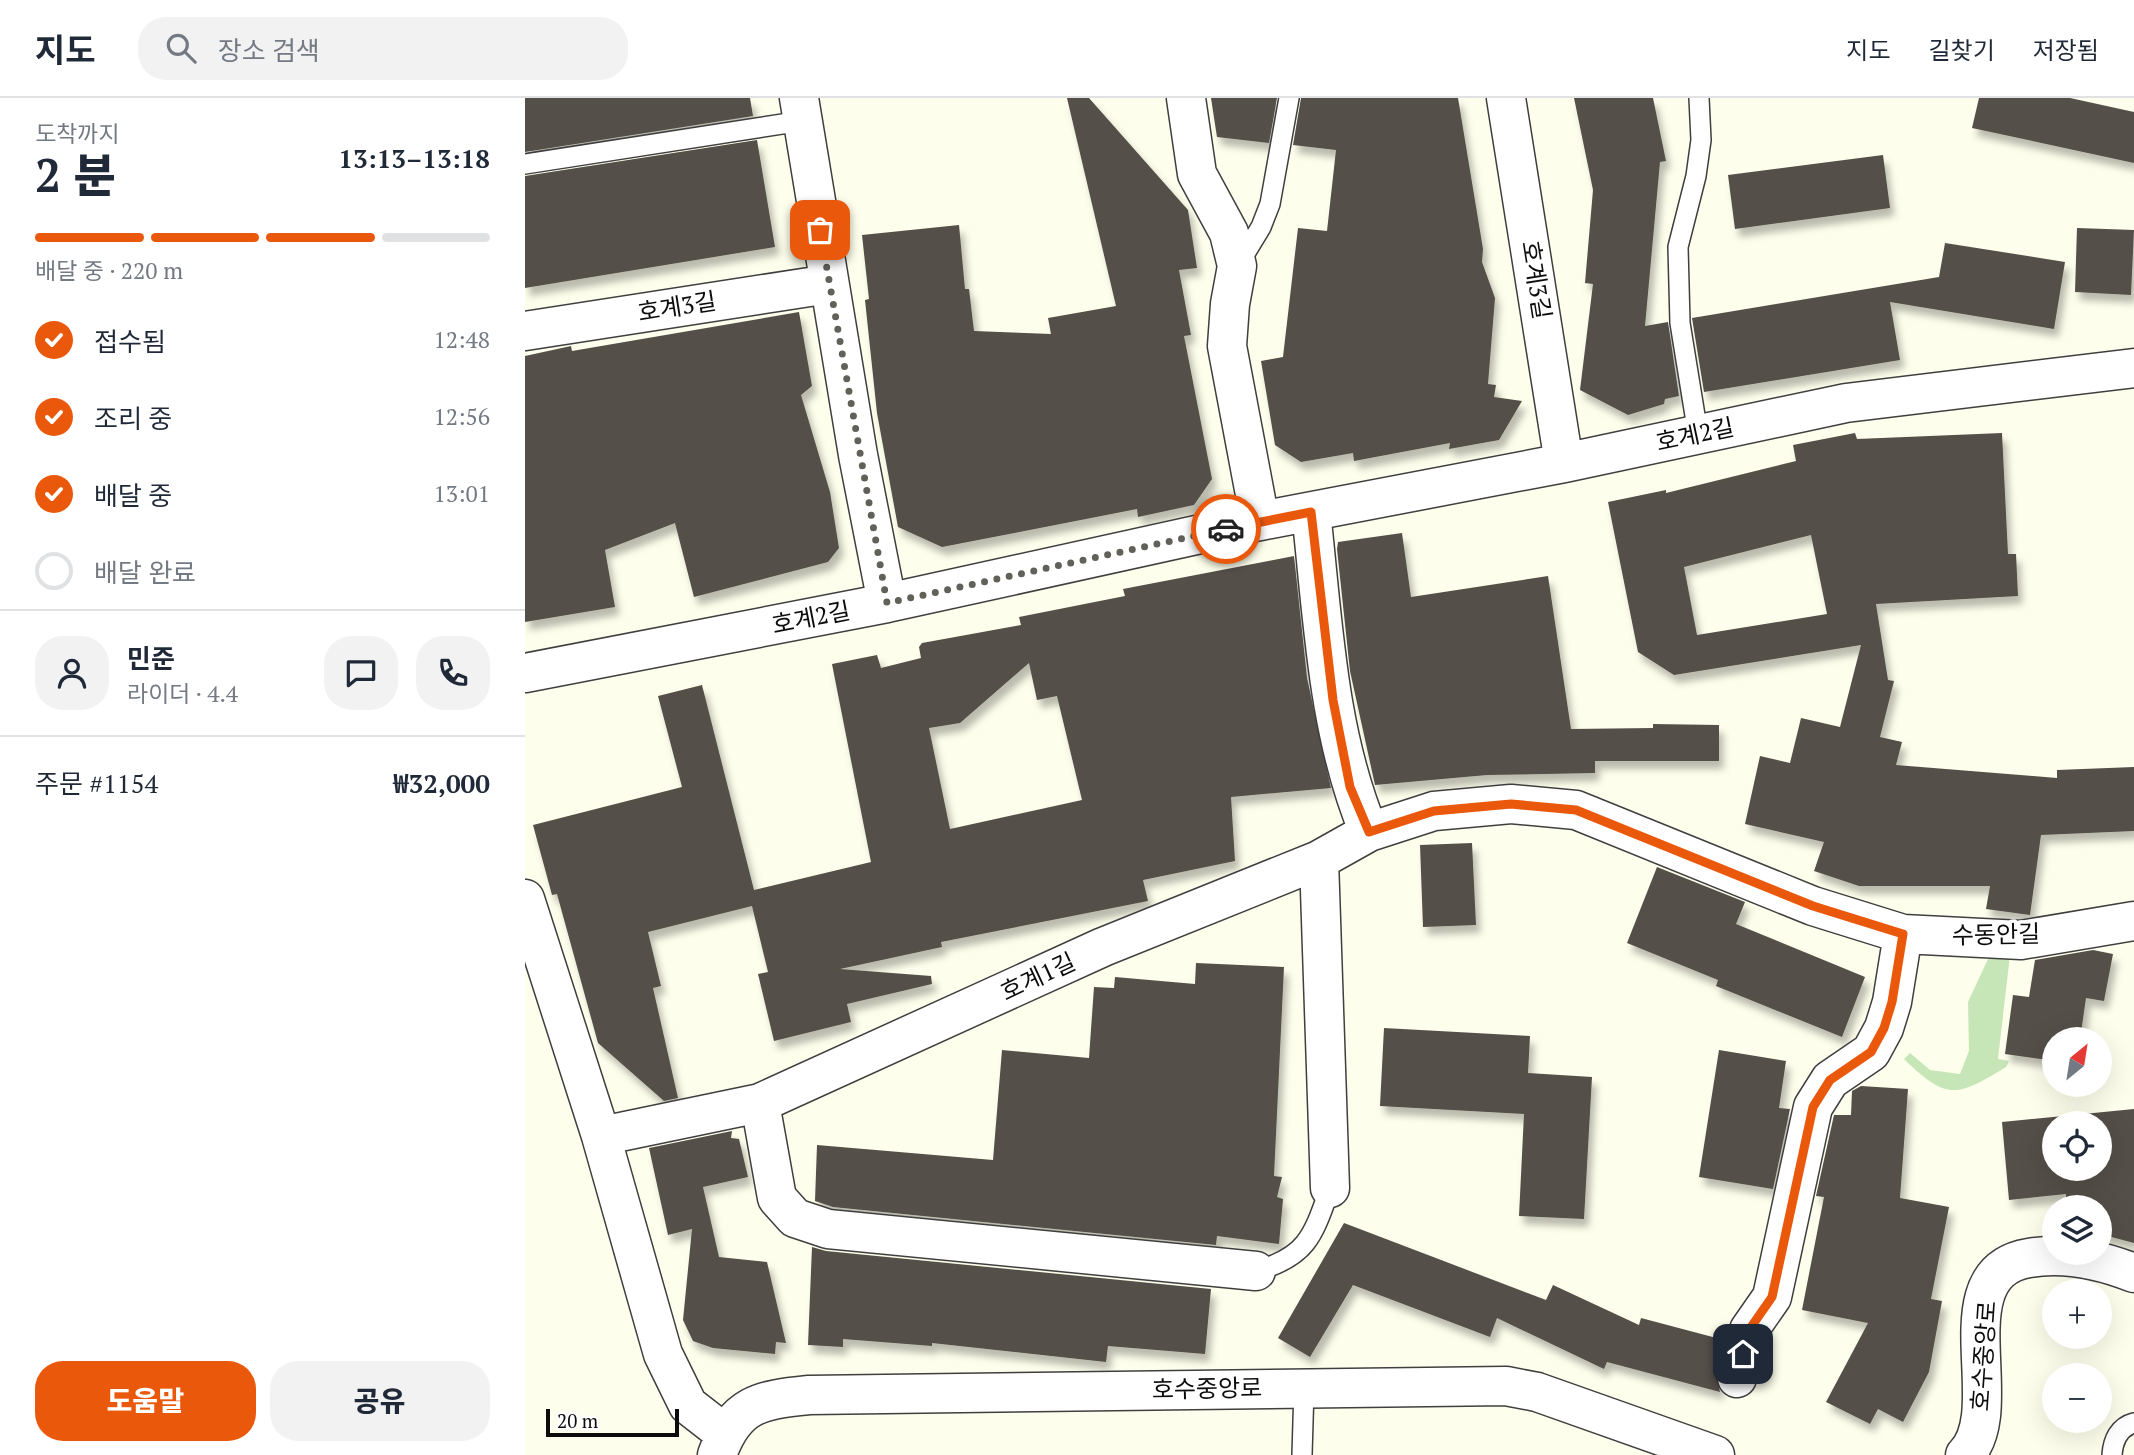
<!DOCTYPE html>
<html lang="ko">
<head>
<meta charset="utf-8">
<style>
  body { margin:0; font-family:"PT Serif","Noto Sans KR",serif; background:#f2f2f3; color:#1f2937; height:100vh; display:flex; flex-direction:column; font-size:26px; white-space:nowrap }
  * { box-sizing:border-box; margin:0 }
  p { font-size:23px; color:#747a83 }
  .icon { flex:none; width:38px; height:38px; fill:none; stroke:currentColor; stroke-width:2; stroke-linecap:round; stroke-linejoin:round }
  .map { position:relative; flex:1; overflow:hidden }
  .drawer { display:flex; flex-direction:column; background:#fff; width:525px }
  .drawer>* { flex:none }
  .needle { width:46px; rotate:30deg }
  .buttons { position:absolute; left:1517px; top:929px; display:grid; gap:14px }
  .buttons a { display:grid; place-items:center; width:70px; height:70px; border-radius:50%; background:#fff; box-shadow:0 7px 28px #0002; font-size:35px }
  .scale { position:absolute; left:21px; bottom:18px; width:133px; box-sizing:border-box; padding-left:7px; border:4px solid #0c0c0c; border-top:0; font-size:19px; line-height:24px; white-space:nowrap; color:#0c0c0c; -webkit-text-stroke:5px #fff; paint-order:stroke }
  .pin { position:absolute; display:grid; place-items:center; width:60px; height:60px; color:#fff; margin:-30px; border-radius:14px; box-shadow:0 4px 10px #0006 }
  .courier { position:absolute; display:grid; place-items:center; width:70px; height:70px; margin:-35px; border:5px solid #ea580c; border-radius:50%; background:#fff; color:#222; box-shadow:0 2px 9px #0007 }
  .overview em { font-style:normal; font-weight:800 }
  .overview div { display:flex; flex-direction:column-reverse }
  .overview { display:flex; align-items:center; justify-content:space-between; height:119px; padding:0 35px }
  h1 { font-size:46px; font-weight:800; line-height:52px }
  .bar { display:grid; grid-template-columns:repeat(4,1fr); gap:10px 7px; align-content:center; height:84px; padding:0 35px }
  .bar i { height:9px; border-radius:5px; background:#e0e1e3 }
  .bar .on { background:#ea580c }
  .bar p { grid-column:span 4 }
  .line { display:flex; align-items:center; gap:18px; padding:0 35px; border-top:2px solid #e0e1e3 }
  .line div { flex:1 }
  .round { display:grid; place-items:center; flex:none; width:74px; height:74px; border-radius:28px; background:#f2f2f3 }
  ol { padding:0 35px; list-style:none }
  li { display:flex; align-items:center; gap:21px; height:77px }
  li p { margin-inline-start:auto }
  li .icon { padding:7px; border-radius:50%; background:#ea580c; color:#fff; stroke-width:4 }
  li:last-child { color:#747a83 }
  li i { width:38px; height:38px; border:4px solid #e0e1e3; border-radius:50% }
  .button { display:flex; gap:14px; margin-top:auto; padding:14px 35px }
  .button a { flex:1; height:80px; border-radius:28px; background:#ea580c; color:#fff; font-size:28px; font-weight:800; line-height:80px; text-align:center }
  .button a+a { background:#f2f2f3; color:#1f2937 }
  header { display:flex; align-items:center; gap:42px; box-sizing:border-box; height:98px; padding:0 35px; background:#fff; border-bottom:2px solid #e0e1e3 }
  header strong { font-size:33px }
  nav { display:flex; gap:38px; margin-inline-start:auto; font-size:24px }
  .search { width:490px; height:63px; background:#f2f2f3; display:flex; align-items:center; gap:18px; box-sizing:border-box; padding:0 24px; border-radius:28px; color:#747a83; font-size:26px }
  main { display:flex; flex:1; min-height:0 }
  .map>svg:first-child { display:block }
  .green { fill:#c6e6b8 }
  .building { fill:#544f49; fill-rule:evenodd; filter:url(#shadow) }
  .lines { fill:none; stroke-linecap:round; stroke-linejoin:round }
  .lane-casing { stroke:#3f3f3f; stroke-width:22 }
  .street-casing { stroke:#3f3f3f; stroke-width:41 }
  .lane { stroke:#fff; stroke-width:19 }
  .street { stroke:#fff; stroke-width:38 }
  .done { stroke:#61615a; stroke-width:7; stroke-dasharray:0 12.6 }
  .route { stroke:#ea580c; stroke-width:9 }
  .labels { text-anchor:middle; stroke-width:7; stroke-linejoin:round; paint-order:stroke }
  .street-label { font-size:24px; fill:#0c0c0c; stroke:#fff }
</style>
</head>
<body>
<header>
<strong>지도</strong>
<div class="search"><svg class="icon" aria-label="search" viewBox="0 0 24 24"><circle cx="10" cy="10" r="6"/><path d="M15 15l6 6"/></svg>장소 검색</div>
<nav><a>지도</a><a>길찾기</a><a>저장됨</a></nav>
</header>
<main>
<section class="drawer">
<div class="overview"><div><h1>2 분</h1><p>도착까지</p></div><em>13:13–13:18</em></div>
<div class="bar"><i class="on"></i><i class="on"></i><i class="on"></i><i></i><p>배달 중 · 220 m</p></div>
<ol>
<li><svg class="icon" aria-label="check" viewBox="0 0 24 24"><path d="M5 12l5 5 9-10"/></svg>접수됨<p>12:48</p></li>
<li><svg class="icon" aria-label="check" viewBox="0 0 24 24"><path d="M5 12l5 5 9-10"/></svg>조리 중<p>12:56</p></li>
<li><svg class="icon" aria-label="check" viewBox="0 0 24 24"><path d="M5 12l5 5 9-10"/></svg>배달 중<p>13:01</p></li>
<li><i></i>배달 완료</li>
</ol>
<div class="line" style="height:126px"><a class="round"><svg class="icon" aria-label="person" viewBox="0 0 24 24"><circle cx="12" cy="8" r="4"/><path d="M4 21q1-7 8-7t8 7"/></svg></a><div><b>민준</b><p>라이더 · 4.4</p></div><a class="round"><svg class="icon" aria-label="chat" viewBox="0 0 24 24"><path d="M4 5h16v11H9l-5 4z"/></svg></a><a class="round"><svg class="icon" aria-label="phone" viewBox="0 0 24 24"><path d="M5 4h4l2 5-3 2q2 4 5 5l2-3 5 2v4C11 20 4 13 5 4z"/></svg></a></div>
<div class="line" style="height:91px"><div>주문 #1154</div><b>₩32,000</b></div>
<div class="button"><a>도움말</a><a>공유</a></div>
</section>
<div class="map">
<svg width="1609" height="1357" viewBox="0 0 1609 1357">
  <defs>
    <filter id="shadow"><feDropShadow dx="4.5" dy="8" stdDeviation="3.5" flood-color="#0004"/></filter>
  </defs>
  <rect width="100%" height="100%" fill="#fefeec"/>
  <!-- green -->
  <path class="green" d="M 1485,857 L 1473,961 L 1484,963 L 1481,969 C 1432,999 1422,1003 1379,961 L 1385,955 L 1405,972 L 1435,976 L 1444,953 L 1443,904 L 1463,861 Z"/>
  <!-- building -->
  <path class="building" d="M 0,0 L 225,0 L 228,18 L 0,54 Z
    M 542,0 L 564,0 L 663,112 L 672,170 L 654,172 L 666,237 L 659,238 L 687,381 L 669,407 L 613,419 L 612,411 L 417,449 L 373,429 L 352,315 L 340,202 L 344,201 L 337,137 L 434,127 L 440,191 L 444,191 L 449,233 L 526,236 L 523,220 L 591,208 Z
    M 686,0 L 752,0 L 744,45 L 692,39 Z
    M 776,0 L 933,0 L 958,151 L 957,164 L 970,200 L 963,286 L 971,287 L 969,299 L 997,303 L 974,342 L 924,351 L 925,345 L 829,363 L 828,355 L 776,364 L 750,347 L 736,263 L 758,259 L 773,130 L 802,133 L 811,52 L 768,47 Z
    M 1049,0 L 1128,0 L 1141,63 L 1135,64 L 1120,228 L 1143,224 L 1154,298 L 1140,301 L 1139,306 L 1103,317 L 1055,292 L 1068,186 L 1060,185 L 1068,92 Z
    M 1454,0 L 1545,0 L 1609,14 L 1609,65 L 1447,30 Z
    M 232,42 L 250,149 L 0,190 L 0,78 Z
    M 1358,57 L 1365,110 L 1210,131 L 1203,77 Z
    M 1552,130 L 1609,132 L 1606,197 L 1550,194 Z
    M 1420,145 L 1540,164 L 1529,231 L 1365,204 L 1375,262 L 1179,294 L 1167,220 L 1414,179 Z
    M 274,214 L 287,288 L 276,297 L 305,394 L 314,450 L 303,464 L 169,499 L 150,425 L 80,452 L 90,509 L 0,524 L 0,258 L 46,248 L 47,253 Z
    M 1330,335 L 1332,341 L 1477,335 L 1483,456 L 1491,456 L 1493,498 L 1351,506 L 1363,582 L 1369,583 L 1355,639 L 1377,644 L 1371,667 L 1532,680 L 1532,672 L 1609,669 L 1609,733 L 1516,737 L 1505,817 L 1461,811 L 1465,788 L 1334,788 L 1289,773 L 1299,744 L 1220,726 L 1235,658 L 1265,665 L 1276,620 L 1315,629 L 1336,547 L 1149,577 L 1113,554 L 1083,404 L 1141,392 L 1141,395 L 1271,363 L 1268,347 ZM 1286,437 L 1302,516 L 1172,537 L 1159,469 Z
    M 877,435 L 886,499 L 1023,478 L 1046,631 L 1128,630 L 1128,626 L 1194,627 L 1194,663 L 1070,663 L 1070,675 L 962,677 L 850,687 L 825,573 L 812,451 L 813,444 Z
    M 769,458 L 782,580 L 806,690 L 706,699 L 710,763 L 618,782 L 623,803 L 416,844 L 417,849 L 315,871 L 406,878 L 407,886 L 322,906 L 326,924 L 249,943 L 233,876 L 243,874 L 227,808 L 123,834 L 136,888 L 128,890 L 153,1000 L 139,1003 L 73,945 L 32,796 L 27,797 L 8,727 L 157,689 L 133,598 L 177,587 L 229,792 L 346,764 L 307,566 L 352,557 L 356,570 L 396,560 L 394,549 L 397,545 L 496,527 L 494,519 L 600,498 L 598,491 ZM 504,565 L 512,602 L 532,598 L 557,702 L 425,731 L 404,630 L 435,625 Z
    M 947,745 L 951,827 L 898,829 L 895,747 Z
    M 1132,769 L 1220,804 L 1211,826 L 1340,879 L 1317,939 L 1191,888 L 1193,882 L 1102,845 Z
    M 1568,852 L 1588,856 L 1579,903 L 1561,900 L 1555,942 L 1530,942 L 1530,963 L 1480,956 L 1488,897 L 1504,899 L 1510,862 Z
    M 671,865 L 759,869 L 749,1078 L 757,1079 L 752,1099 L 758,1101 L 754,1146 L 692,1138 L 691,1147 L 308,1109 L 290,1103 L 292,1047 L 468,1062 L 477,952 L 564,960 L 569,889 L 589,890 L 590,879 L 670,886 Z
    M 859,930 L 1005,938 L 1003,975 L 1067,979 L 1059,1121 L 994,1118 L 999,1016 L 855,1008 Z
    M 1194,952 L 1261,963 L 1254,1010 L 1265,1011 L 1248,1091 L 1174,1079 Z
    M 1336,988 L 1383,991 L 1375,1100 L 1424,1109 L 1406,1201 L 1417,1203 L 1404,1274 L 1378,1324 L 1353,1311 L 1345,1326 L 1301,1304 L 1343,1225 L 1277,1212 L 1299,1099 L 1291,1098 L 1309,1017 L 1326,1017 L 1327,993 Z
    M 1609,1011 L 1609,1145 L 1575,1136 L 1575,1105 L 1541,1106 L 1541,1096 L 1484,1102 L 1477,1024 ZM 1530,1026 L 1575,1026 L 1575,1071 L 1530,1071 Z
    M 207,1033 L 206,1040 L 214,1041 L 223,1079 L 178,1089 L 194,1159 L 242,1164 L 261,1245 L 251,1244 L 250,1256 L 188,1250 L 168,1243 L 158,1222 L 167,1131 L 143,1137 L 124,1050 Z
    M 819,1125 L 1021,1202 L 1028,1187 L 1114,1227 L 1116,1220 L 1199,1242 L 1191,1275 L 1195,1294 L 1082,1264 L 1079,1271 L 972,1220 L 965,1239 L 828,1187 L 785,1259 L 753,1240 Z
    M 287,1149 L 301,1153 L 686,1191 L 680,1256 L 583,1248 L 581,1264 L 407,1245 L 407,1248 L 318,1241 L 318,1249 L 283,1247 Z"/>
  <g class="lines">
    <!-- lane casing -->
    <g class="lane-casing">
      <path id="lane" d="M 0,66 L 277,23
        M 713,167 L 736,129 L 745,106 L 764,0
        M 1173,336 L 1155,225 L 1153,149 L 1171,78 L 1176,42 L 1174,0
        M 731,1173 C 782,1159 788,1138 805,1090
        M 777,1357 L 779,1290
        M 1587,1357 C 1588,1342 1594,1329 1609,1325"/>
    </g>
    <!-- street casing -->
    <g class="street-casing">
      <path id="street" d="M 274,0 L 333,357 L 362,505
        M 661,0 L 672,76 L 704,135 L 712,168 L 705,206 L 702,248 L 735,423
        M 981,0 L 1039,365
        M 0,233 L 304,186
        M 786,414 C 798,521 802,634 844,734 L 909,713 L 986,706 L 1051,712 L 1288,808 L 1378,836 L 1496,842 L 1609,823
        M 0,575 L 362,505 L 735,423 L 1039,365 L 1321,305 L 1609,270
        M 794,762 L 805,1090
        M 0,801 L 76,1038 L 138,1256 L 163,1307 L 199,1335
        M 235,1005 L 252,1100 L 270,1120 L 303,1131 L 731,1173
        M 76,1038 L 235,1005 L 578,849 L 794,762 L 844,734
        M 1212,1280 L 1224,1232 L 1247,1199 L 1288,1009 L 1305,982 L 1346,954 L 1359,930 L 1367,904 L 1378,836
        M 192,1357 C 210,1306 234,1302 284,1297 L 981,1288 L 1012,1294 L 1190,1357
        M 1440,1357 C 1486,1311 1414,1175 1504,1160 C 1539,1154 1576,1162 1609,1175"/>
    </g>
    <!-- lane -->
    <use href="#lane" class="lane"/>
    <!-- street -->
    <use href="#street" class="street"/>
  </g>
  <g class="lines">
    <!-- done -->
    <path class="done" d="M 295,132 L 362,505 L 701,431"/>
    <!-- route -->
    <path class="route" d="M 701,431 L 786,414 L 808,602 L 825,689 L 844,734 L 909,713 L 986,706 L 1051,712 L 1288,808 L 1378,836 L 1367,904 L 1359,930 L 1346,954 L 1305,982 L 1288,1009 L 1247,1199 L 1224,1232 L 1218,1256"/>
  </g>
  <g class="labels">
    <!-- street labels -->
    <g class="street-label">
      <text transform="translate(1011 182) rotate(81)" y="8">호계3길</text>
      <text transform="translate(152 209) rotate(-9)" y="8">호계3길</text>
      <text transform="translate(1170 337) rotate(-12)" y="8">호계2길</text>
      <text transform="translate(286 520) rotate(-11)" y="8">호계2길</text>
      <text transform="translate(1471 837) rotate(-1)" y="8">수동안길</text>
      <text transform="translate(513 879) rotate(-25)" y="8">호계1길</text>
      <text transform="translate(1459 1258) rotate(-86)" y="8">호수중앙로</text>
      <text transform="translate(682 1291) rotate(-1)" y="8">호수중앙로</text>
    </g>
  </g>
</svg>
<div class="buttons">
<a><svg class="needle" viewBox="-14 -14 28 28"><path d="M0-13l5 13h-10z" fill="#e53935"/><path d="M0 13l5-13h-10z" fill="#747a83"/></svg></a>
<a><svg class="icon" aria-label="locate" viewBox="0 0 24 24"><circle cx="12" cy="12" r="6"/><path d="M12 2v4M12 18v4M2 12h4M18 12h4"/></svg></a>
<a><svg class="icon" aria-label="layers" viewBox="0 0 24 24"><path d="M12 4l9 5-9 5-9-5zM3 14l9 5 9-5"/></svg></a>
<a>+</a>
<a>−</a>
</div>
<div class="scale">20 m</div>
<div class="pin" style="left:295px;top:132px;background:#ea580c"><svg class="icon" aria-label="bag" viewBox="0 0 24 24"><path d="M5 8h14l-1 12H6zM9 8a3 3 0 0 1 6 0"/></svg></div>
<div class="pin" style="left:1218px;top:1256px;background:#1f2937"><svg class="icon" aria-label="home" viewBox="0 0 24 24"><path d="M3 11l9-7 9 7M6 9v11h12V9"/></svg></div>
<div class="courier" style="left:701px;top:431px"><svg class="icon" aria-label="car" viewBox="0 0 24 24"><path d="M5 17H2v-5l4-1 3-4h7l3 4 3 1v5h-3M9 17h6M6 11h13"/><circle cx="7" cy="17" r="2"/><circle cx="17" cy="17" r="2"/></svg></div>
</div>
</main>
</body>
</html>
